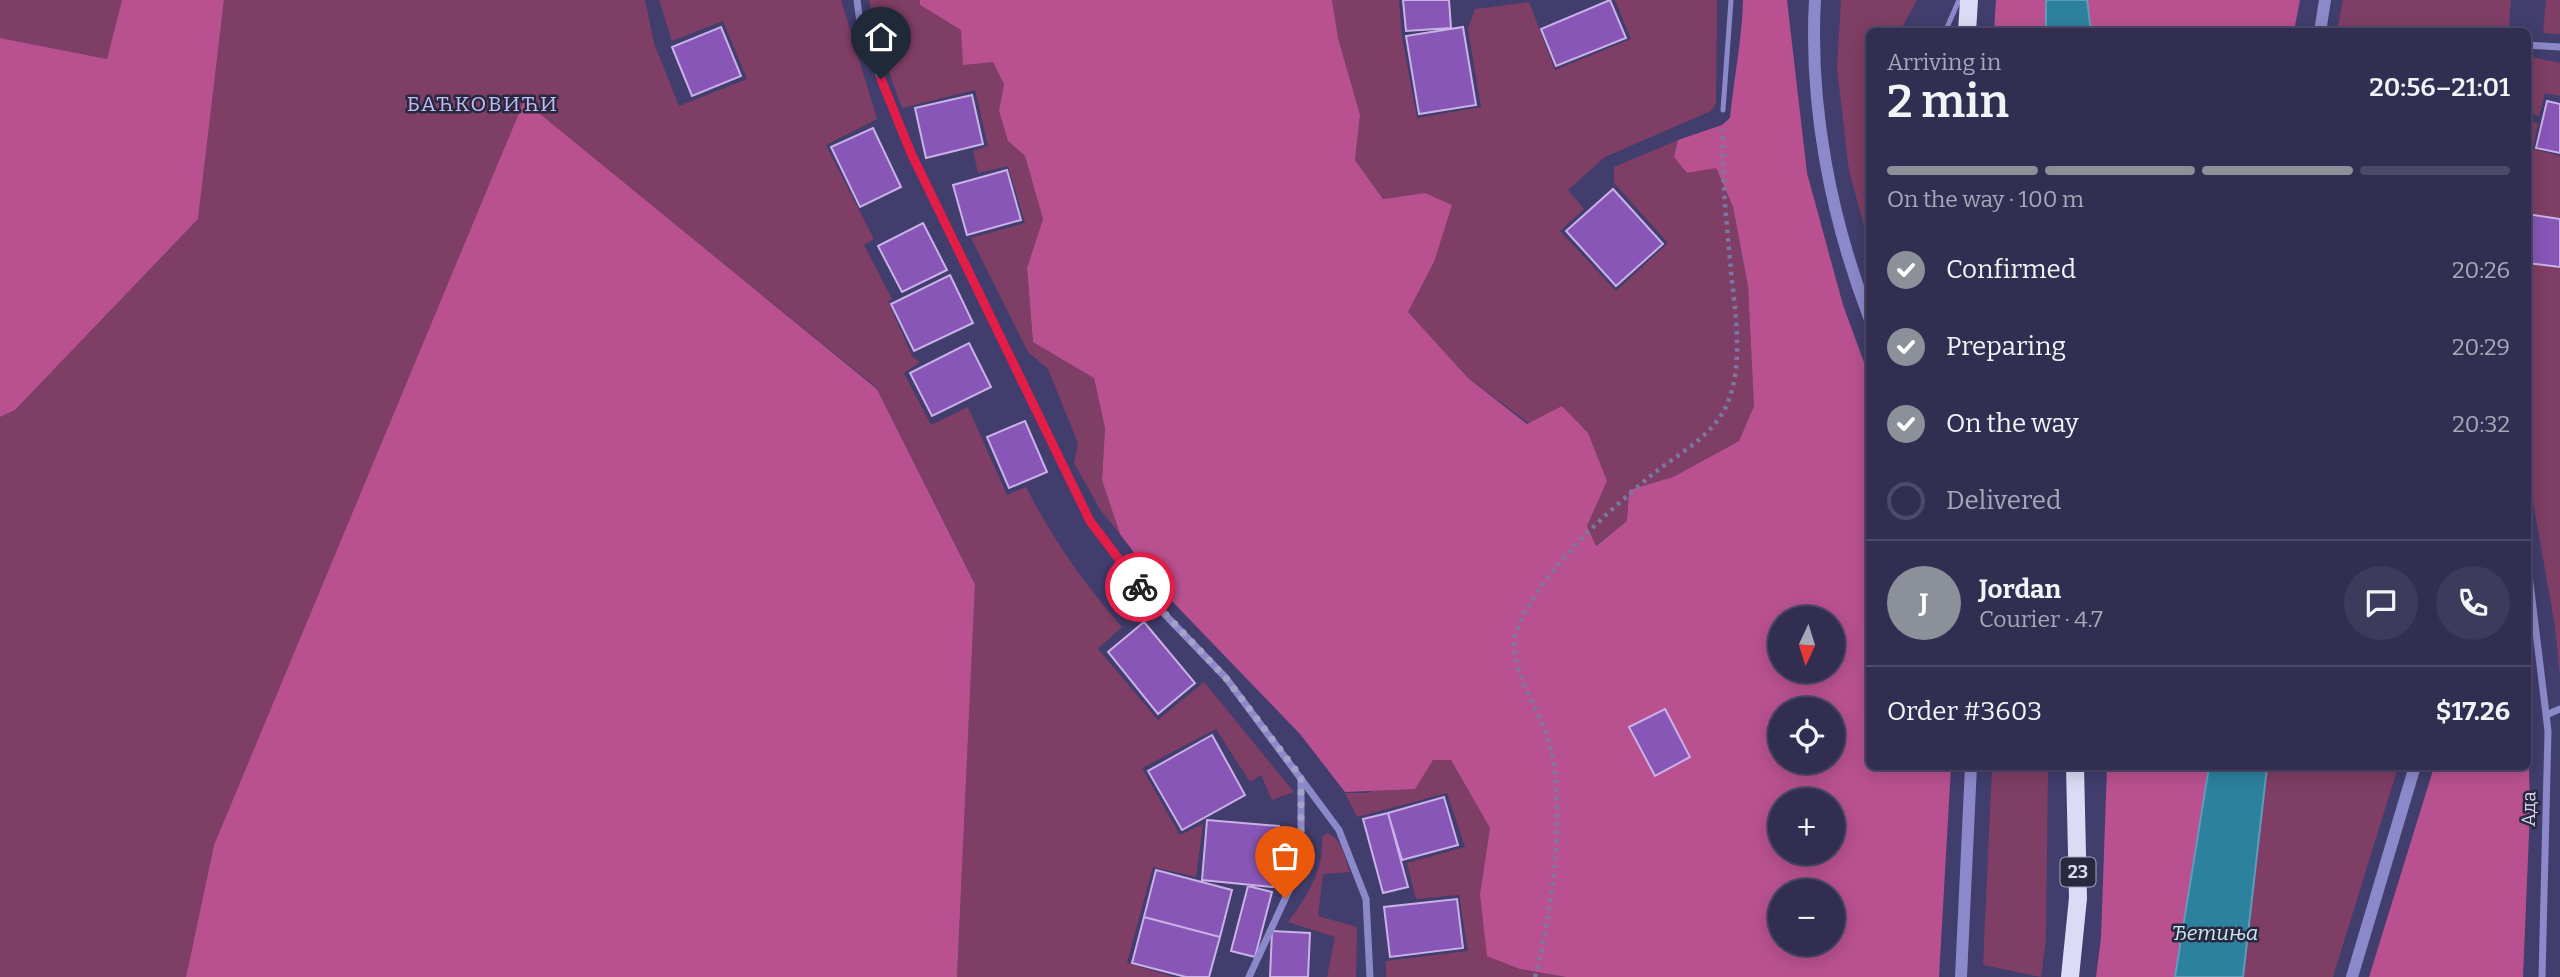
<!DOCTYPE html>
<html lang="en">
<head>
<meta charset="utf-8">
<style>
  body { margin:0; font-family:Bitter,serif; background:#3d3a5c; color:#f1f3f6; height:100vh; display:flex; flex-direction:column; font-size:26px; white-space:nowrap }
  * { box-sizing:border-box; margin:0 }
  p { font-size:23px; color:#a8a8b8 }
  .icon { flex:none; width:38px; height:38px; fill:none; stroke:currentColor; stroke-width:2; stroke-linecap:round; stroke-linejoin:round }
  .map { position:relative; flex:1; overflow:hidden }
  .panel { position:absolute; left:1866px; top:28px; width:665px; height:742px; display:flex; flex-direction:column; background:#312e52; border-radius:10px; box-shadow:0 4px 18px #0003,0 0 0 2px #4c4a69 }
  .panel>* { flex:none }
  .needle { width:46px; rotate:184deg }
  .fabs { position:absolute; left:1768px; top:606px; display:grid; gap:14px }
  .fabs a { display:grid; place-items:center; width:77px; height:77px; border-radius:50%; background:#312e52; box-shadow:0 4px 18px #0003,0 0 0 2px #4c4a69; font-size:35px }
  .pin { position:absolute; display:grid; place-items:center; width:60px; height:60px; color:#fff; margin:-72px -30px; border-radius:50% 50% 50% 0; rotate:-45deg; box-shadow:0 0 7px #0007 }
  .pin .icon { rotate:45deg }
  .courier { position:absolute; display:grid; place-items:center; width:70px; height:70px; margin:-35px; border:5px solid #e11d48; border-radius:50%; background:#fff; color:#222; box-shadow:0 2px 9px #0007 }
  .headline em { font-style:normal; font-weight:600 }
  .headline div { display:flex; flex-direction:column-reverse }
  .headline { display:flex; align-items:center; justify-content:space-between; height:119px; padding:0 21px }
  h1 { font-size:46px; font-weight:600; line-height:52px }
  .bar { display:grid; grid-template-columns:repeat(4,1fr); gap:10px 7px; align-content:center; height:84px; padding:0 21px }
  .bar i { height:9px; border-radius:5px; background:#4c4a69 }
  .bar .active { background:#8c9099 }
  .bar p { grid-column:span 4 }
  .line { display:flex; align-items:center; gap:18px; padding:0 21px; border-top:2px solid #4c4a69 }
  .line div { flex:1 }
  .round { display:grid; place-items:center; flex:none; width:74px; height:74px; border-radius:37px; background:#3d3a5c }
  ol { padding:0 21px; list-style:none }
  li { display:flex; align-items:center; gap:21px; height:77px }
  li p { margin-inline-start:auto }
  li .icon { padding:7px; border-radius:50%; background:#8c9099; color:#fff; stroke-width:4 }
  li:last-child { color:#a8a8b8 }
  li i { width:38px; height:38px; border:4px solid #4c4a69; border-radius:50% }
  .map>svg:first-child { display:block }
  .green { fill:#7f3e65 }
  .forest { fill:#b95190; fill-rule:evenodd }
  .water { fill:#2c819f; stroke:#609cb9; stroke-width:2 }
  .building { fill:#8756b7; stroke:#cab1e7; stroke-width:2 }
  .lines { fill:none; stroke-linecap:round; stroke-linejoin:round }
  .path { stroke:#7a77a0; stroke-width:4.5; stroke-dasharray:3.5 5; stroke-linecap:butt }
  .service { stroke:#8c89ca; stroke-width:5 }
  .minor { stroke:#8c89ca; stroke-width:7 }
  .tertiary { stroke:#8c89ca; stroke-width:12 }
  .primary { stroke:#dbdbf6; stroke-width:18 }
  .done { stroke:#a4a3c7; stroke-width:7; stroke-dasharray:0 12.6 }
  .route { stroke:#e11d48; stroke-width:9 }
  .labels { text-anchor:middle; stroke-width:5; stroke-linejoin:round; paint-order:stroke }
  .shield { fill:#29283e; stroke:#a5a5c0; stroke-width:2 }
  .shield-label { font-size:18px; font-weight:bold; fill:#dadaf7 }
  .street-label { font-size:19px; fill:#dadaf7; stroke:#29283e }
  .neighbourhood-label { font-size:21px; letter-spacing:2px; fill:#c0bef7; stroke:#29283e }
  .water-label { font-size:21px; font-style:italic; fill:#c8e6f3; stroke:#29283e }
</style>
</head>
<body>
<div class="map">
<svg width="2560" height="977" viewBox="0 0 2560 977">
  <rect width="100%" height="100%" fill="#413d6d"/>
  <!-- green -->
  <path class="green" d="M 0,0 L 122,0 L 107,59 L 0,38 Z
    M 224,0 L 645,0 L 654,43 L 679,106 L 747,79 L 723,21 L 672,41 L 659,0 L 841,0 L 877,119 L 826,145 L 874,239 L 864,245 L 892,299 L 888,301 L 912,356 L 920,362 L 904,373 L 931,425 L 968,407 L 1007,495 L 1026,487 C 1052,538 1084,584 1122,627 L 1098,649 L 1158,720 L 1204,682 L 1294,792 L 1272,800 L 1261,775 L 1250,782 L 1216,729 L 1142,768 L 1180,835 L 1203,824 L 1196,877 L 1153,867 L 1127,963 L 1174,977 L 957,977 L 975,583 L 877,388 L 524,102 L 214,845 L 186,977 L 0,977 L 0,417 L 15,410 L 198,219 Z
    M 869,0 L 920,0 L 920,5 L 961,30 L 993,62 L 1004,84 L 999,111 L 1008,141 L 1025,156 L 1043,219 L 1027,268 L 1033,342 L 1094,377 L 1105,428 L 1102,480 L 1120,534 L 1101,511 L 1074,463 L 1078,443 L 1048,369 L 1028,352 L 971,238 L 1025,223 L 1008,166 L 978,173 L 973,151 L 988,146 L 975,90 L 902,108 L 876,36 Z
    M 1332,0 L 1399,0 L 1402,37 L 1417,118 L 1481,107 L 1468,29 L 1475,9 L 1529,2 L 1555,70 L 1631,39 L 1615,0 L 1717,0 L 1716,104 L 1711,111 L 1605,157 L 1568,190 L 1584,209 L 1560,231 L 1616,291 L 1668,243 L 1614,183 L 1614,167 L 1678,140 L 1674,157 L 1716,168 L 1733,207 L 1748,286 L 1754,406 L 1739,441 L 1673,477 L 1629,490 L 1627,521 L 1595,546 L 1587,526 L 1607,481 L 1468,378 L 1408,312 L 1434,262 L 1425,193 L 1383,199 L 1355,160 L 1360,115 L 1338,38 Z
    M 1841,0 L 1917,0 L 1900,31 L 1869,32 L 1869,244 L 1849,171 L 1837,68 Z
    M 2343,0 L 2511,0 L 2509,26 C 2451,25 2395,32 2337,31 Z
    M 2546,0 L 2560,0 L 2560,34 L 2543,33 Z
    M 2527,56 L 2560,63 L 2560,96 L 2545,93 L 2539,116 L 2527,113 Z
    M 2527,120 L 2538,123 L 2533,149 L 2560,156 L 2560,675 L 2555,626 L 2527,468 Z
    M 1433,760 L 1451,760 L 1490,828 L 1480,893 L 1520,969 L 1566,977 L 1386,977 L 1386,961 L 1468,951 L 1459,895 L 1416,899 L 1407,863 L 1465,847 L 1447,793 L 1357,817 L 1345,793 L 1368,793 Z
    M 1992,767 L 2048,767 L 2046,938 L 2041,977 L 1983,965 Z
    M 2267,767 L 2398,767 L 2333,977 L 2243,977 Z
    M 1327,833 C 1342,838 1345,859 1350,872 L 1323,874 L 1318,916 L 1357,927 L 1356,977 L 1327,977 L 1335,937 L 1288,922 C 1307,896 1324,871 1322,837 Z"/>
  <!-- forest -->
  <path class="forest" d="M 122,0 L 224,0 L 198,219 L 15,410 L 0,417 L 0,38 L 107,59 Z
    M 920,0 L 1332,0 L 1338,38 L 1360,115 L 1355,160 L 1383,199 L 1425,193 L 1452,205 L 1434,262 L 1408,312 L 1468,378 L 1527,424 L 1562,406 L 1588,433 L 1607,481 L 1587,526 L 1596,546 L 1627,521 L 1629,490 L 1673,477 L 1739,441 L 1754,406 L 1748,286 L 1733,207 L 1716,168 L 1687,173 L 1674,157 L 1678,140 L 1722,125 L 1730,118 C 1734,78 1742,39 1743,0 L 1787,0 L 1807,173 L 1843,305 L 1869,376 L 1869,766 L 1951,767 L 1939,977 L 1566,977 L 1520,969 L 1487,956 L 1480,894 L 1490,828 L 1451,760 L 1433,760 L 1415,789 L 1345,792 L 1300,734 L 1167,596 L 1120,534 L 1102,480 L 1105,428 L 1094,378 L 1033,342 L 1027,268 L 1043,219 L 1025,156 L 1008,141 L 999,111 L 1004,84 L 993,62 L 963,65 L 961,30 L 920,5 ZM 1780,618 L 1832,618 L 1832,670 L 1780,670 ZM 1780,709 L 1832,709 L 1832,761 L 1780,761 ZM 1780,800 L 1832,800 L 1832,852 L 1780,852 ZM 1780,891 L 1832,891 L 1832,943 L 1780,943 Z
    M 1996,0 L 2046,0 L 2046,31 L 1994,31 Z
    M 2087,0 L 2300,0 L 2294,31 L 2091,31 Z
    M 524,101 L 877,389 L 975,584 L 957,977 L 186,977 L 214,845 Z
    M 2527,685 L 2530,810 L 2523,977 L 2369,977 L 2434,767 L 2527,766 Z
    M 2107,767 L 2209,767 L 2175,977 L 2096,977 L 2101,938 Z"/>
  <!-- water -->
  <path class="water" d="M 2046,0 L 2087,0 L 2091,31 L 2046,31 Z
    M 2209,767 L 2267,767 L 2243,977 L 2175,977 Z"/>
  <!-- building -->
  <path class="building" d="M 1403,0 L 1449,0 L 1451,28 L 1406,31 Z
    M 1610,0 L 1626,38 L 1556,66 L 1541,29 Z
    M 721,27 L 741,76 L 692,96 L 672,47 Z
    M 1463,27 L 1476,105 L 1419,114 L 1406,36 Z
    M 972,95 L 983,144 L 926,158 L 915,108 Z
    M 2547,101 L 2560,104 L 2560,153 L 2536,148 Z
    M 873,128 L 901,187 L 860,207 L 831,147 Z
    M 1007,170 L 1021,220 L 967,235 L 953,185 Z
    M 1613,189 L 1663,244 L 1616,286 L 1566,231 Z
    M 2527,214 L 2560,219 L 2560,267 L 2527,263 Z
    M 923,223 L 947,270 L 902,292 L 878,246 Z
    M 950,275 L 973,323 L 914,351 L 891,304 Z
    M 969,343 L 991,387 L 932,416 L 910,373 Z
    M 1025,421 L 1047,472 L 1009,488 L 987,437 Z
    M 1144,622 L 1195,683 L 1158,714 L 1108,652 Z
    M 1665,709 L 1690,757 L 1655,776 L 1629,727 Z
    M 1212,735 L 1245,795 L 1182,830 L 1148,771 Z
    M 1444,797 L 1458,845 L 1402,860 L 1388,813 Z
    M 1388,813 L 1408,887 L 1383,893 L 1363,819 Z
    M 1207,820 L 1279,826 L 1273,887 L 1202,880 Z
    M 1156,870 L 1232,890 L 1220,937 L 1144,917 Z
    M 1248,886 L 1272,892 L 1255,957 L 1231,951 Z
    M 1457,899 L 1463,948 L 1390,957 L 1384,907 Z
    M 1144,917 L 1220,937 L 1209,977 L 1186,977 L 1132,963 Z
    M 1272,931 L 1310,933 L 1308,977 L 1270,977 Z"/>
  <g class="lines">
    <!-- path -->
    <path class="path" d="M 1535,977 C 1552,913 1567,806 1549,742 C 1541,713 1505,662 1516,632 C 1538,573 1605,514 1653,474 C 1679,453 1715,435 1728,402 C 1744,362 1735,312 1731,271 C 1727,224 1721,176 1723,129"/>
    <!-- service -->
    <path class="service" d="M 1945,32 L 1959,0
      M 1723,110 L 1731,0"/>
    <!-- minor -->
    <path class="minor" d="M 857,0 L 861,30 L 911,153 L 1090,521 L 1147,596 L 1226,678 L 1339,830 L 1366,899 L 1370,977
      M 2527,45 L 2560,47
      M 2527,558 L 2548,731 L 2542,977
      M 2546,715 L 2560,709
      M 1249,977 L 1297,873 L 1301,841 L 1301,778"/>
    <!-- tertiary -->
    <path class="tertiary" d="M 1815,0 C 1809,107 1831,218 1869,317
      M 2320,32 L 2325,0
      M 1961,977 L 1971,766
      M 2352,977 L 2415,766"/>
    <!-- primary -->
    <path class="primary" d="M 1967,32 L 1969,0
      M 2070,977 L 2078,898 L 2075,766"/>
  </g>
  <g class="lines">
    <!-- done -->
    <path class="done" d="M 1140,587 L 1226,678 L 1301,777 L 1301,841 L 1297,873 L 1285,898"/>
    <!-- route -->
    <path class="route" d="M 881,79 L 911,153 L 1090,521 L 1140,587"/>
  </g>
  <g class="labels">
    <!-- shield labels -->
    <rect class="shield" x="2060.5" y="857.5" width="35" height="29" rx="5"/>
    <g class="shield-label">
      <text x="2078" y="878">23</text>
    </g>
    <!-- street labels -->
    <g class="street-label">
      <text transform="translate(2528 809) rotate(-89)" y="7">Ада</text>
    </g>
    <!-- neighbourhood labels -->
    <g class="neighbourhood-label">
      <text x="483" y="111">БАЋКОВИЋИ</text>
    </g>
    <!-- water labels -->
    <g class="water-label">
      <text x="2215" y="940">Ђетиња</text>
    </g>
  </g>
</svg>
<div class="fabs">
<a><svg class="needle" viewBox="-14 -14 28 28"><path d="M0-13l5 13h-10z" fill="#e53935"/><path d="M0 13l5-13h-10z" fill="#a8a8b8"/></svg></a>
<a><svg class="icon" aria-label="locate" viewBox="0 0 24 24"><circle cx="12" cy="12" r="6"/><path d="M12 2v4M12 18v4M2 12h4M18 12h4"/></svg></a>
<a>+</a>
<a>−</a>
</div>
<div class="pin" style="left:1285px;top:898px;background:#ea580c"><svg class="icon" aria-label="bag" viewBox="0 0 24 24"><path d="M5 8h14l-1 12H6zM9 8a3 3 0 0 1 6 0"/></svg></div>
<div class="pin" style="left:881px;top:79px;background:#1f2937"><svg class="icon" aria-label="home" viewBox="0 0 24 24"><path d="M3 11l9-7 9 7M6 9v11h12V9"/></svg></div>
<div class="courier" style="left:1140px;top:587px"><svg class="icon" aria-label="bike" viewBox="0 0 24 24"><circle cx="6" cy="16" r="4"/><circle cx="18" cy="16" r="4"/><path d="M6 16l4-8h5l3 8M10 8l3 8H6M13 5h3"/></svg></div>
<section class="panel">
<div class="headline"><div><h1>2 min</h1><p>Arriving in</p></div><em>20:56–21:01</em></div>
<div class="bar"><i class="active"></i><i class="active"></i><i class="active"></i><i></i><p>On the way · 100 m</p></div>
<ol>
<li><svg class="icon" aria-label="check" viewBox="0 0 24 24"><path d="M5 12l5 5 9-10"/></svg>Confirmed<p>20:26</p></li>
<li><svg class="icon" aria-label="check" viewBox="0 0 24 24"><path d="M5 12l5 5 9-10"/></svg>Preparing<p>20:29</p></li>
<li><svg class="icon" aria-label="check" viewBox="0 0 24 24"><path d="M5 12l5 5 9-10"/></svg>On the way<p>20:32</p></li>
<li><i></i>Delivered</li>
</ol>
<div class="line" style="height:126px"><b class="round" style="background:#8c9099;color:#fff">J</b><div><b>Jordan</b><p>Courier · 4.7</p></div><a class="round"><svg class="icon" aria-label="chat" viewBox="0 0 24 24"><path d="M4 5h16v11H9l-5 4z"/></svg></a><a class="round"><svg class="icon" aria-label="phone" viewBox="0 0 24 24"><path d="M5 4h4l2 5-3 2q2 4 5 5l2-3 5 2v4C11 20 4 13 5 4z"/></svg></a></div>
<div class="line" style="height:91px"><div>Order #3603</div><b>$17.26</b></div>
</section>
</div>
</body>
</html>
